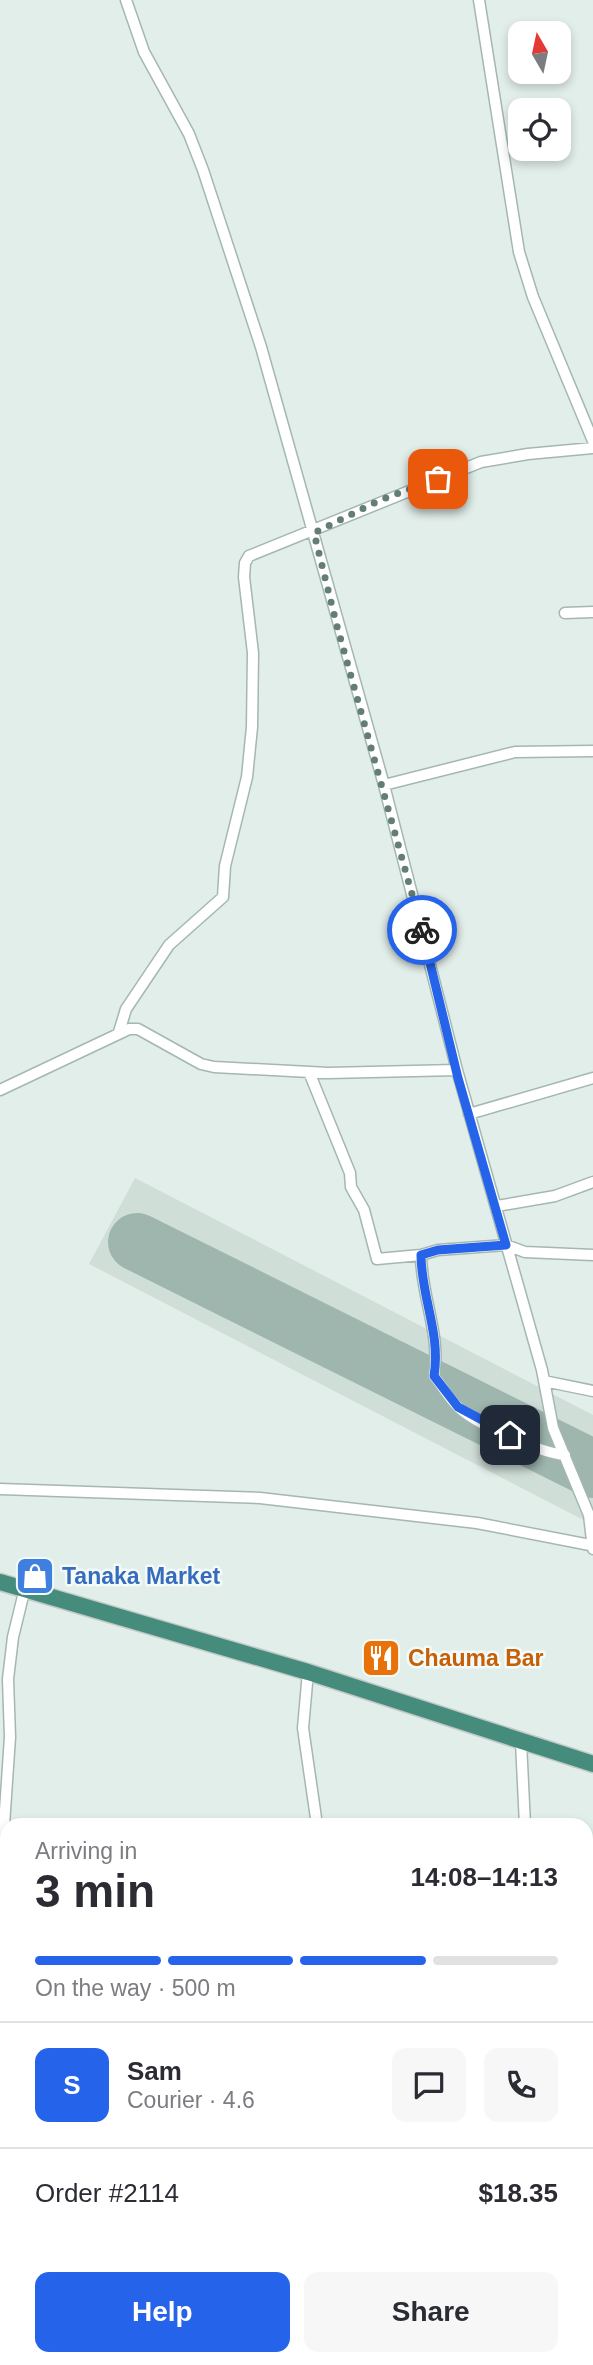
<!DOCTYPE html>
<html lang="en">
<head>
<meta charset="utf-8">
<style>
  body { margin:0; font-family:Arial,sans-serif; background:#f7f7f7; color:#2b2b33; height:100vh; display:flex; flex-direction:column; font-size:26px; white-space:nowrap }
  * { box-sizing:border-box; margin:0 }
  p { font-size:23px; color:#7c7c81 }
  .icon { flex:none; width:38px; height:38px; fill:none; stroke:currentColor; stroke-width:2; stroke-linecap:round; stroke-linejoin:round }
  .map { position:relative; flex:1; overflow:hidden }
  .drawer { position:absolute; left:0px; top:1818px; width:593px; height:548px; display:flex; flex-direction:column; background:#fff; border-radius:21px 21px 0 0; box-shadow:0 4px 10px #0003 }
  .drawer>* { flex:none }
  .needle { width:46px; rotate:351deg }
  .fabs { position:absolute; left:508px; top:21px; display:grid; gap:14px }
  .fabs a { display:grid; place-items:center; width:63px; height:63px; border-radius:14px; background:#fff; box-shadow:0 4px 10px #0003; font-size:35px }
  .pin { position:absolute; display:grid; place-items:center; width:60px; height:60px; color:#fff; margin:-30px; border-radius:14px; box-shadow:0 4px 10px #0006 }
  .courier { position:absolute; display:grid; place-items:center; width:70px; height:70px; margin:-35px; border:5px solid #2563eb; border-radius:50%; background:#fff; color:#222; box-shadow:0 2px 9px #0007 }
  .overview em { font-style:normal; font-weight:800 }
  .overview div { display:flex; flex-direction:column-reverse }
  .overview { display:flex; align-items:center; justify-content:space-between; height:119px; padding:0 35px }
  h1 { font-size:46px; font-weight:800; line-height:52px }
  .bar { display:grid; grid-template-columns:repeat(4,1fr); gap:10px 7px; align-content:center; height:84px; padding:0 35px }
  .bar i { height:9px; border-radius:5px; background:#e1e1e2 }
  .bar .active { background:#2563eb }
  .bar p { grid-column:span 4 }
  .line { display:flex; align-items:center; gap:18px; padding:0 35px; border-top:2px solid #e1e1e2 }
  .line div { flex:1 }
  .round { display:grid; place-items:center; flex:none; width:74px; height:74px; border-radius:14px; background:#f7f7f7 }
  .cta { display:flex; gap:14px; margin-top:auto; padding:14px 35px }
  .cta a { flex:1; height:80px; border-radius:14px; background:#2563eb; color:#fff; font-size:28px; font-weight:800; line-height:80px; text-align:center }
  .cta a+a { background:#f7f7f7; color:#2b2b33 }
  .map>svg:first-child { display:block }
  .built { fill:#d0ded8 }
  .lines { fill:none; stroke-linecap:round; stroke-linejoin:round }
  .runway { stroke:#9eb6ae; stroke-width:58 }
  .minor-casing { stroke:#a4b7b1; stroke-width:13 }
  .trunk-casing { stroke:#c1cac8; stroke-width:19 }
  .minor { stroke:#fff; stroke-width:10 }
  .trunk { stroke:#468c7d; stroke-width:16 }
  .done { stroke:#647e77; stroke-width:7; stroke-dasharray:0 12.6 }
  .route { stroke:#2563eb; stroke-width:9 }
  .labels { text-anchor:middle; stroke-width:5; stroke-linejoin:round; paint-order:stroke }
  .shop-label { font-size:23px; font-weight:bold; fill:#366cbe; stroke:#f4faf7; text-anchor:start }
  .food-label { font-size:23px; font-weight:bold; fill:#c56008; stroke:#f4faf7; text-anchor:start }
</style>
</head>
<body>
<div class="map">
<svg width="593" height="2365" viewBox="0 0 593 2365">
  <rect width="100%" height="100%" fill="#e2eee9"/>
  <!-- built -->
  <path class="built" d="M 135,1178 L 593,1415 L 593,1525 L 89,1264 Z"/>
  <g class="lines">
    <!-- runway -->
    <path class="runway" d="M 137,1242 L 593,1469"/>
    <!-- minor casing -->
    <g class="minor-casing">
      <path id="minor" d="M 479,0 L 519,252 L 533,297 L 593,441
        M 565,613 L 593,612
        M 384,785 L 515,752 L 593,751
        M 119,1032 L 126,1009 L 169,945 L 223,897 L 225,866 L 247,777 L 252,727 L 253,653 L 244,577 L 245,563 L 249,556 L 481,462 L 528,454 L 593,448
        M 457,1070 L 542,1370 L 553,1428 L 589,1515 L 593,1549
        M 309,1072 L 350,1173 L 351,1187 L 364,1210 L 377,1259 L 421,1255
        M 0,1090 L 129,1029 L 138,1029 L 201,1064 L 214,1067 L 328,1073 L 457,1070 L 384,785 L 261,347 L 203,170 L 189,134 L 144,52 L 126,0
        M 469,1114 L 593,1078
        M 497,1206 L 555,1196 L 593,1182
        M 544,1381 L 593,1391
        M 565,1455 C 540,1453 476,1424 458,1407 C 449,1398 442,1386 434,1376 C 441,1334 421,1296 421,1255 L 438,1250 L 506,1245 L 525,1252 L 593,1255
        M 0,1489 L 260,1498 L 477,1523 L 590,1545
        M 308,1672 L 303,1728 L 317,1825
        M 521,1742 L 525,1825
        M 0,1884 L 10,1737 L 8,1679 L 13,1637 L 25,1588
        M 586,1891 L 593,1895
        M 0,1906 L 7,1914
        M 586,2134 L 593,2169
        M 586,2323 L 593,2340
        M 375,2359 L 381,2365
        M 496,2359 L 500,2365
        M 415,2365 L 428,2359"/>
    </g>
    <!-- trunk casing -->
    <g class="trunk-casing">
      <path id="trunk" d="M 0,1582 L 308,1672 L 593,1764"/>
    </g>
    <!-- minor -->
    <use href="#minor" class="minor"/>
    <!-- trunk -->
    <use href="#trunk" class="trunk"/>
  </g>
  <g class="lines">
    <!-- done -->
    <path class="done" d="M 422,930 L 337,626 L 314,533 L 380,500 L 438,479"/>
    <!-- route -->
    <path class="route" d="M 422,930 L 458,1078 L 506,1245 L 438,1250 L 421,1255 C 421,1296 441,1334 434,1376 L 458,1407 L 510,1435"/>
  </g>
  <!-- icons -->
  <defs>
    <g id="shop-square" transform="scale(2.0125)"><rect x="-9" y="-9" width="18" height="18" rx="4" fill="#3f7fe0" stroke="#f4faf7"/><path d="M-5-2.5h2.3a2.7 3.5 0 0 1 5.4 0H5L5.5 6h-11ZM-1.5-2.5h3a1.5 2.3 0 0 0-3 0Z" fill="#fff"/></g>
    <g id="restaurant-square" transform="scale(2.0125)"><rect x="-9" y="-9" width="18" height="18" rx="4" fill="#e8710a" stroke="#f4faf7"/><path d="M-5-6h1v4h1v-4h1v4h1v-4h1v5L-1.5 .5V6h-2V.5L-5-1ZM5-6V6H3V1.5H1.5Q1.5-4 5-6Z" fill="#fff"/></g>
  </defs>
  <g fill-rule="evenodd">
    <use href="#shop-square" x="35" y="1576"/>
    <use href="#restaurant-square" x="381" y="1658"/>
  </g>
  <g class="labels">
    <!-- shop labels -->
    <g class="shop-label">
      <text x="62" y="1584">Tanaka Market</text>
    </g>
    <!-- food labels -->
    <g class="food-label">
      <text x="408" y="1666">Chauma Bar</text>
    </g>
  </g>
</svg>
<div class="fabs">
<a><svg class="needle" viewBox="-14 -14 28 28"><path d="M0-13l5 13h-10z" fill="#e53935"/><path d="M0 13l5-13h-10z" fill="#7c7c81"/></svg></a>
<a><svg class="icon" aria-label="locate" viewBox="0 0 24 24"><circle cx="12" cy="12" r="6"/><path d="M12 2v4M12 18v4M2 12h4M18 12h4"/></svg></a>
</div>
<div class="pin" style="left:438px;top:479px;background:#ea580c"><svg class="icon" aria-label="bag" viewBox="0 0 24 24"><path d="M5 8h14l-1 12H6zM9 8a3 3 0 0 1 6 0"/></svg></div>
<div class="pin" style="left:510px;top:1435px;background:#1f2937"><svg class="icon" aria-label="home" viewBox="0 0 24 24"><path d="M3 11l9-7 9 7M6 9v11h12V9"/></svg></div>
<div class="courier" style="left:422px;top:930px"><svg class="icon" aria-label="bike" viewBox="0 0 24 24"><circle cx="6" cy="16" r="4"/><circle cx="18" cy="16" r="4"/><path d="M6 16l4-8h5l3 8M10 8l3 8H6M13 5h3"/></svg></div>
<section class="drawer">
<div class="overview"><div><h1>3 min</h1><p>Arriving in</p></div><em>14:08–14:13</em></div>
<div class="bar"><i class="active"></i><i class="active"></i><i class="active"></i><i></i><p>On the way · 500 m</p></div>
<div class="line" style="height:126px"><b class="round" style="background:#2563eb;color:#fff">S</b><div><b>Sam</b><p>Courier · 4.6</p></div><a class="round"><svg class="icon" aria-label="chat" viewBox="0 0 24 24"><path d="M4 5h16v11H9l-5 4z"/></svg></a><a class="round"><svg class="icon" aria-label="phone" viewBox="0 0 24 24"><path d="M5 4h4l2 5-3 2q2 4 5 5l2-3 5 2v4C11 20 4 13 5 4z"/></svg></a></div>
<div class="line" style="height:91px"><div>Order #2114</div><b>$18.35</b></div>
<div class="cta"><a>Help</a><a>Share</a></div>
</section>
</div>
</body>
</html>
